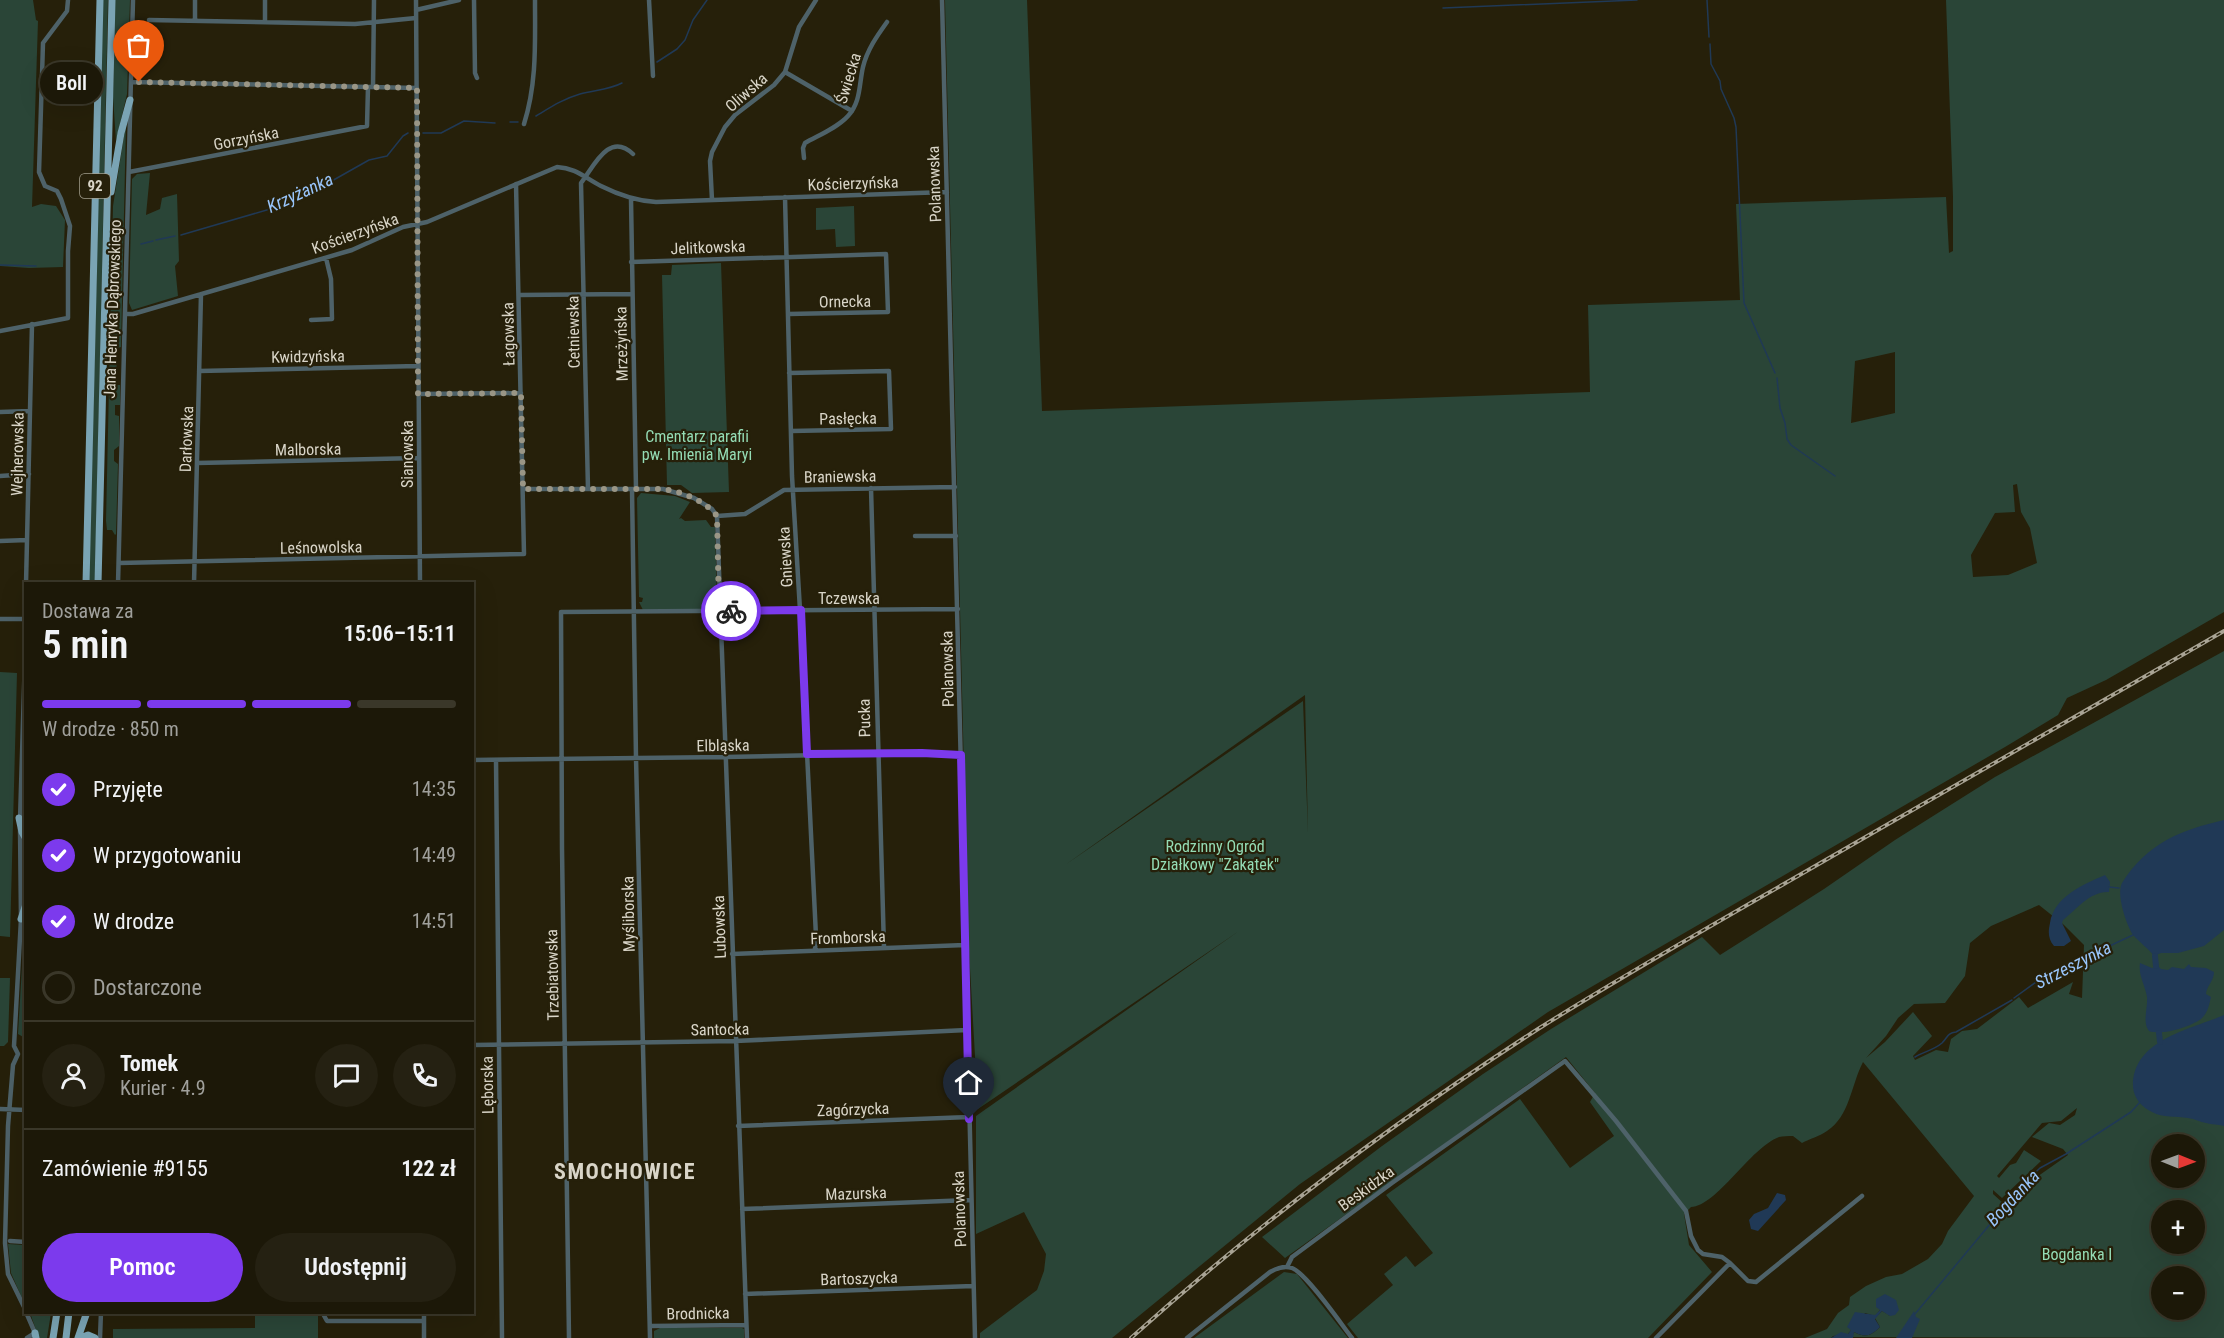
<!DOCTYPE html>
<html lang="pl">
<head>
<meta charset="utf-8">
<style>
  body { margin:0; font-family:"Roboto Condensed",sans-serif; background:#252112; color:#f1f3f6; height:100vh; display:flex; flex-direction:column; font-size:22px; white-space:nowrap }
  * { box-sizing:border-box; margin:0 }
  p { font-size:20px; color:#a0a09c }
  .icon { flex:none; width:33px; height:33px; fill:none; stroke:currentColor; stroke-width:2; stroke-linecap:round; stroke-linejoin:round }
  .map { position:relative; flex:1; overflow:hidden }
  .sheet { position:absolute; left:24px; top:582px; width:450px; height:732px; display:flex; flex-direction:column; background:#1c1808; border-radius:0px; box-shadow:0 6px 24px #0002,0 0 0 2px #3a3729 }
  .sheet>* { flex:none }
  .needle { width:39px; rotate:91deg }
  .fabs { position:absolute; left:2151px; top:1134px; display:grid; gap:12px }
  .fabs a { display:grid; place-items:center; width:54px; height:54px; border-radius:50%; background:#1c1808; box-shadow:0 6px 24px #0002,0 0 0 2px #3a3729; font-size:30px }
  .pin { position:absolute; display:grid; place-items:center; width:51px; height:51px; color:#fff; margin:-62px -26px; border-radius:50% 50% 50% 0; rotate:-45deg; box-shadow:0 0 6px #0007 }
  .pin .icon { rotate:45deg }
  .courier { position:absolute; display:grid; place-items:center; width:60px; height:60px; margin:-30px; border:4px solid #7c3aed; border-radius:50%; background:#fff; color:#222; box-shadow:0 2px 8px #0007 }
  .bubble { position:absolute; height:42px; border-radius:21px; background:#1c1808; box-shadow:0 6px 24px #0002,0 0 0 2px #3a3729; font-size:20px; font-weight:600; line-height:42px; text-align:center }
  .head em { font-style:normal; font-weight:600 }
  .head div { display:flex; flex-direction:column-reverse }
  .head { display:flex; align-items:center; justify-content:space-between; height:102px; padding:0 18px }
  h1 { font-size:39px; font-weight:600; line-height:45px }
  .bar { display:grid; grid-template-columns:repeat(4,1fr); gap:9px 6px; align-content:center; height:72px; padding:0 18px }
  .bar i { height:8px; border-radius:4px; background:#3a3729 }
  .bar .selected { background:#7c3aed }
  .bar p { grid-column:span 4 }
  .line { display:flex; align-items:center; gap:15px; padding:0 18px; border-top:2px solid #3a3729 }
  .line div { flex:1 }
  .round { display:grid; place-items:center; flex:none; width:63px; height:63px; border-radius:32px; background:#252112 }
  ol { padding:0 18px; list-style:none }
  li { display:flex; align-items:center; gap:18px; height:66px }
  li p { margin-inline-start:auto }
  li .icon { padding:6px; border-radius:50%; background:#7c3aed; color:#fff; stroke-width:4 }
  li:last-child { color:#a0a09c }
  li i { width:33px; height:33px; border:3px solid #3a3729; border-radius:50% }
  .action { display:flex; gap:12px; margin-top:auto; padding:12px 18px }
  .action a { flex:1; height:69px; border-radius:36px; background:#7c3aed; color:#fff; font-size:24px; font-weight:600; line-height:69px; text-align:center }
  .action a+a { background:#252112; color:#f1f3f6 }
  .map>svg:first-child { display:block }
  .green { fill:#2a4537; fill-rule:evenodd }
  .water { fill:#203956 }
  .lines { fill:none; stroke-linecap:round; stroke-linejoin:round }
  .stream { stroke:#203956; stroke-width:1.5 }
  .canal { stroke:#203956; stroke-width:6 }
  .street { stroke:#4e6269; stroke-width:4.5 }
  .primary { stroke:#7aa4b4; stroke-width:7 }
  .rail-casing { stroke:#a9a495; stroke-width:4 }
  .rail { stroke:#26200a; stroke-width:1.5; stroke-dasharray:4.5; stroke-linecap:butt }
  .done { stroke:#9a9686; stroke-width:6; stroke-dasharray:0 10.8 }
  .route { stroke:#7c3aed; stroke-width:8 }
  .labels { text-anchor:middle; stroke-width:4.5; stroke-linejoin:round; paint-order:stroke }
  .shield { fill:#26200a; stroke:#a39f8f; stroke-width:1.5 }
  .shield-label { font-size:15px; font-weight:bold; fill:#d9d5c8 }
  .street-label { font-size:16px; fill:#d9d5c8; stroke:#26200a }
  .park-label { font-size:16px; fill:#94dcb5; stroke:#26200a }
  .water-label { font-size:18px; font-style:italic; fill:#99c5fb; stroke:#26200a }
  .district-label { font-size:22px; font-weight:bold; letter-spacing:1.5px; fill:#d9d5c8; stroke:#26200a }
</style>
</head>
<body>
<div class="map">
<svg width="2224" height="1338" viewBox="0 0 2224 1338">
  <rect width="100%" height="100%" fill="#26200a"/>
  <!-- green -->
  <path class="green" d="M 0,0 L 33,0 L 36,20 L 38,21 L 32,207 L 41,204 L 56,206 L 65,220 L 63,267 L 29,268 L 0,266 Z
    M 103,0 L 108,0 L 95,583 L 89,584 Z
    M 115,0 L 130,0 L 127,94 L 116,141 L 113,97 Z
    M 945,0 L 1027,0 L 1042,411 L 1590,392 L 1588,305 L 1740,300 L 1736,204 L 1946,197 L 1949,253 L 1953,251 L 1953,197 L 1946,0 L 2224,0 L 2224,612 L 2106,680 L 2067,698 L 2058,715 L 2005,747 L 1548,1012 L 1300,1184 L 1112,1338 L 980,1338 L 980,1333 L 1037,1290 L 1044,1271 L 1046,1254 L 1024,1212 L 976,1234 L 976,1116 L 1239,931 L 978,1109 L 968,933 ZM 1895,352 L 1895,413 L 1851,423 L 1855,361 ZM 2017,484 L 2021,512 L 2030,528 L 2037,563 L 2008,575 L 1973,577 L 1971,555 L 1995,513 L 2015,512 L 2013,485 ZM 1305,695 L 1308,833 L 1303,701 L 1065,865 Z
    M 126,123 L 121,347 L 117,348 L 116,385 L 120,385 L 120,405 L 115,405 L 115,415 L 119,416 L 119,446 L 114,450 L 114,461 L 118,464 L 116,534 L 115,535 L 112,530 L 107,530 L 106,521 L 113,206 Z
    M 150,173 L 146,215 L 160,209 L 162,198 L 177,194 L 179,261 L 175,266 L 178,296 L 132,310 L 129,303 L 132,179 L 137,174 Z
    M 854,206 L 855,246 L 836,247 L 835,229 L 816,230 L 816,208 Z
    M 721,263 L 729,492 L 692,493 L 681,485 L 667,485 L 662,275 L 671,275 L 672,265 Z
    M 641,493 L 675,496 L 690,502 L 679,519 L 681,518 L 685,521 L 706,520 L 711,527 L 715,527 L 717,601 L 712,607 L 688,611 L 643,610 L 639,602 L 642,602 L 643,598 L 639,597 L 637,498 Z
    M 2224,651 L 2224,1338 L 1852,1337 L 1854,1332 C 1865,1338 1871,1336 1880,1327 L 1875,1318 L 1882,1311 L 1890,1316 L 1880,1310 L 1875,1316 L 1865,1313 L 1848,1334 L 1833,1336 L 1831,1338 L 1805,1338 L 1827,1329 L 1838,1313 L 1849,1305 L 1850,1297 L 1866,1286 L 1886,1277 L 1902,1274 L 1928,1259 L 1942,1244 L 1948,1231 L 1974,1196 L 1863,1062 C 1851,1085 1850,1116 1827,1131 C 1820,1136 1809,1139 1802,1143 L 1793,1136 C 1788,1136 1783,1136 1779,1137 C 1750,1148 1717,1206 1691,1207 L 1684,1214 L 1689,1245 L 1712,1272 L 1648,1338 L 1358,1338 L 1347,1324 L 1393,1285 L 1384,1274 L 1406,1256 L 1415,1267 L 1433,1253 L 1386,1195 L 1520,1099 L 1570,1168 L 1614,1136 L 1590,1102 L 1595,1093 L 1566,1057 L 1285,1258 L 1262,1237 L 1382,1146 L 1483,1074 L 1551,1029 L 1702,937 L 1720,955 L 1824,889 L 1895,840 L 1995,777 ZM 2039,905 L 2064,925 L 2084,945 L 2082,998 L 2069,994 L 2073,982 L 2028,1008 L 2019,997 L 1977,1029 L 1962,1031 L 1951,1039 L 1948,1052 L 1936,1050 L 1915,1060 L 1913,1056 L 1932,1036 L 1913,1012 L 1885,1042 L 1866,1058 L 1886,1036 L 1898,1018 L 1914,1004 L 1945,1003 L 1965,976 L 1970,943 L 1991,926 ZM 2077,1108 L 2075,1115 L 2060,1125 L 2049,1123 L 2032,1137 L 2063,1149 L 2068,1155 L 2034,1179 L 1994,1213 L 2003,1203 L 1993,1194 L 1993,1190 L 2002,1198 L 2041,1161 L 2024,1150 L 2016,1163 L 2010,1165 L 1999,1178 L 1997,1176 L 2042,1123 L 2061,1121 ZM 2162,1144 L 2194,1144 L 2194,1178 L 2162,1178 ZM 2162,1210 L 2194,1210 L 2194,1244 L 2162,1244 ZM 2162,1276 L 2194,1276 L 2194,1310 L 2162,1310 Z
    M 0,672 L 17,673 L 10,937 L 0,936 Z
    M 25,916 L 25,1038 L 18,1034 Z
    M 0,978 L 10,978 L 8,1042 L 4,1046 L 0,1046 Z
    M 8,1244 L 25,1245 L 25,1305 L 11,1273 Z
    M 1284,1272 L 1297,1274 L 1348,1338 L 1194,1338 Z
    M 30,1313 L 51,1313 L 47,1338 L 39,1338 Z
    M 255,1313 L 318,1313 L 318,1338 L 113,1338 L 113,1329 L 255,1328 Z
    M 660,1328 L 742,1328 L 744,1329 L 744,1338 L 654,1338 L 654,1331 Z"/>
  <!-- water -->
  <path class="water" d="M 2224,820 L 2224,930 L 2204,946 L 2178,953 L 2161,953 L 2154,956 C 2148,948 2139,942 2133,935 C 2126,924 2116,894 2122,883 C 2147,843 2181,830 2224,820 Z
    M 2105,875 L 2110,882 L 2109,892 C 2090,891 2077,909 2063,920 L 2062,923 L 2071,941 L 2064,946 L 2054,946 C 2048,939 2048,932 2050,923 C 2054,897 2082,885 2105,875 Z
    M 2140,963 L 2152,968 L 2158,966 L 2161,969 L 2168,970 L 2172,967 L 2184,969 L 2189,964 L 2191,967 L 2206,968 L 2214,972 C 2214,981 2206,987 2206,994 L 2211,997 C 2209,1005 2208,1013 2201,1019 C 2190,1027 2162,1036 2149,1031 C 2142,1022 2148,1008 2147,997 C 2145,985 2138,975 2140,963 Z
    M 2224,1015 L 2224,1126 C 2218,1124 2212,1125 2206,1123 C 2200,1122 2195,1119 2188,1118 C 2176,1116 2163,1118 2152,1112 C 2142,1107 2134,1099 2133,1087 C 2132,1040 2189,1030 2224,1015 Z
    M 1777,1193 L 1785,1195 L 1786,1200 L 1758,1231 L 1751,1229 L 1749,1220 L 1754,1214 L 1768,1208 Z
    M 1885,1294 L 1896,1300 L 1899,1310 L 1895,1315 L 1890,1316 L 1882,1311 L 1875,1319 L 1880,1327 C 1871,1336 1865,1338 1854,1332 L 1853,1338 L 1831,1338 L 1841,1332 L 1848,1334 L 1851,1330 L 1847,1327 L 1855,1312 L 1875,1315 L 1880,1310 L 1876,1307 L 1876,1299 Z
    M 1914,1311 L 1916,1317 L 1920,1319 L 1912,1338 L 1896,1338 Z"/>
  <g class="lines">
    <!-- stream -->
    <path class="stream" d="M 1707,0 L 1709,37
      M 1443,8 L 1637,0
      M 1710,44 L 1711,64 L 1720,81 L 1721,89 L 1734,118 L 1736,127 L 1744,303 L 1775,373
      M 657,62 L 677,49 L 685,40 L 693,20 L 707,0
      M 536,116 C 551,107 563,99 580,94 C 594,90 609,90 622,83
      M 510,122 L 518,122
      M 423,133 L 441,133 L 464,121 L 495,123
      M 181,235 L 277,207 L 330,182 L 369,160 L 387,156 L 403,136 L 408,133
      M 156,240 L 175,236
      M 141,244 L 153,241
      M 0,265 L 36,266
      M 1777,378 L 1780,408 L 1785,423 L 1787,439 L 1791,445 L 1835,476
      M 2109,887 L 2119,888
      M 2014,998 L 2043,977 L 2133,935
      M 1915,1057 C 1923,1052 1934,1050 1942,1043 C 1948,1037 1947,1033 1956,1032 L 2012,1000
      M 1915,1314 L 1996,1217 L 2007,1200 L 2040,1168 L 2066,1154 L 2131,1112 L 2140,1102"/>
    <!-- canal -->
    <path class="canal" d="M 2155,956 L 2156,966
      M 2159,1033 L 2160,1042"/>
    <!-- street -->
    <path class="street" d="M 416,0 L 420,584
      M 474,0 L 475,73 L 477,78
      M 649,0 L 653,76
      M 942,0 L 975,1338
      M 416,10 L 459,0
      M 149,20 L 355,24 L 416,18
      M 195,20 L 195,0
      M 265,22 L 265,0
      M 785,72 L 852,111
      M 131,82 L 417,88
      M 373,87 L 374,0
      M 524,124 C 537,83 535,43 535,0
      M 804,158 L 803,148 L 805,143 C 819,135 837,128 848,116 C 861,102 859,84 863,67 C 867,50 877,36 887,22
      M 129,172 L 367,126 L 368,87
      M 785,197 L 792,476 L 800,610 L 816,936 L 815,950
      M 631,199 L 636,489
      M 712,200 L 710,161 L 712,152 L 725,127 L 735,115 L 774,85 L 785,72 L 799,27 L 816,0
      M 631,262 L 886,254 L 888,312 L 788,314
      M 519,295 L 632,294
      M 125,314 L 133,314 L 352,250 L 403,227 L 427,222 L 557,167 C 576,168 585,178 601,186 C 619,195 636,201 656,202 L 947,192
      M 311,320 L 332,319 L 331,279 L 326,258
      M 0,331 L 68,318 L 68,251 L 70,226 L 61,199 L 57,191 L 45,186 L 39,172 L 43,43 L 67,11 L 68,0
      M 199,371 L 418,366
      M 789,373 L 889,371 L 891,429 L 791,431
      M 418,394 L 521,393
      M 0,412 L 30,411
      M 197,463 L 419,458
      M 0,476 L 29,474
      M 871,488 L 884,948
      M 523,489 L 663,489 L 694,498 L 712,509 L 717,516 L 745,514 L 784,490 L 955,487
      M 588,489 L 581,183 C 594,166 609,131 633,154
      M 632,489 L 636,758 L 650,1338
      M 717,516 L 747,1338
      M 915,536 L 956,536
      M 0,541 L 27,540
      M 119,563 L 524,554 L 516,184
      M 26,584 L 32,324
      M 118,584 L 133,0
      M 194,584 L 201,294
      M 0,619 L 26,619
      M 472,760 L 725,757 L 922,753 L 961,755
      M 496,760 L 502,1338
      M 20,820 L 26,623
      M 20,828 L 21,919 L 14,1046 L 18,1054 L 13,1065 L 8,1126 L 5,1243 L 8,1274 L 26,1311
      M 732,954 L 965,945
      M 472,1045 L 735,1041 L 967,1030
      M 0,1109 L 26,1110
      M 738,1126 L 969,1117
      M 742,1209 L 970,1200
      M 10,1241 L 26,1242
      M 1730,1263 L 1748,1281 L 1756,1282 L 1862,1196
      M 1287,1267 L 1292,1257 L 1392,1183 L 1565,1061 L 1616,1121 L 1686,1211 L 1691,1236 L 1698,1250 L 1703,1254 L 1722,1257 L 1730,1263 L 1656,1338
      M 745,1294 L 973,1286
      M 26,1312 L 35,1333 L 27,1338
      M 322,1312 L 327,1321 L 424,1321
      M 424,1312 L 424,1338
      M 650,1326 L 746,1325
      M 100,1338 L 101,1312
      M 569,1338 L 562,849 L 561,612 L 958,609
      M 1187,1338 L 1270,1272 C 1277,1268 1284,1265 1292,1268 C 1307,1274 1341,1324 1352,1338"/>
    <!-- primary -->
    <path class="primary" d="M 111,192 L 121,133 L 130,100
      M 86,584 L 100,0
      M 98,584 L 112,0
      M 19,818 L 22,832 L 26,839
      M 21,919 L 26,904
      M 35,1333 L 36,1338
      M 53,1338 L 57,1312
      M 66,1338 L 69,1312
      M 78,1338 L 87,1312
      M 80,1338 L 88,1335 L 95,1338"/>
    <!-- rail casing -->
    <g class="rail-casing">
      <path id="rail" d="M 1131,1338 C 1258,1224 1395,1121 1538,1029 C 1638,966 1741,909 1843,850 C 1970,777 2097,704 2224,631"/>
    </g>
    <!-- rail -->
    <use href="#rail" class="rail"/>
  </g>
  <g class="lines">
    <!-- done -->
    <path class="done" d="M 139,82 L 417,88 L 418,394 L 521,393 L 523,489 L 663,489 C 683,492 704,500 717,516 L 719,611 L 731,611"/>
    <!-- route -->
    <path class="route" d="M 731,611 L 801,610 L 807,754 L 922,753 L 961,755 L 969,1119"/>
  </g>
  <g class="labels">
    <!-- shield labels -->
    <rect class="shield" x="80" y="174" width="30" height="24" rx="4.5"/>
    <g class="shield-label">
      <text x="95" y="191">92</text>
    </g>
    <!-- street labels -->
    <g class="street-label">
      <text transform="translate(848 78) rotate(-73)" y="6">Świecka</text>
      <text transform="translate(746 92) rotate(-41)" y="6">Oliwska</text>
      <text transform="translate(246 138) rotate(-11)" y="6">Gorzyńska</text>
      <text transform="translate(853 183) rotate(-2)" y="6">Kościerzyńska</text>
      <text transform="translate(934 184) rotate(-92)" y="6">Polanowska</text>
      <text transform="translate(355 233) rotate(-20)" y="6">Kościerzyńska</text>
      <text transform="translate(708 247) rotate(-2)" y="6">Jelitkowska</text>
      <text transform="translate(845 301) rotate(-1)" y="6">Ornecka</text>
      <text transform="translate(112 309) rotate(-88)" y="6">Jana Henryka Dąbrowskiego</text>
      <text transform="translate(573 332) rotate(-91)" y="6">Cetniewska</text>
      <text transform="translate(508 334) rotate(-91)" y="6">Łagowska</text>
      <text transform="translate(621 344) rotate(-91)" y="6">Mrzeżyńska</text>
      <text transform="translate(308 356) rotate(-1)" y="6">Kwidzyńska</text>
      <text transform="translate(848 418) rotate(-1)" y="6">Pasłęcka</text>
      <text transform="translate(186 439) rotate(-88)" y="6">Darłowska</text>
      <text transform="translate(308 449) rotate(-1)" y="6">Malborska</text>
      <text transform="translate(17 454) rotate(-89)" y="6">Wejherowska</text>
      <text transform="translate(407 454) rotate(-90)" y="6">Sianowska</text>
      <text transform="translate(840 476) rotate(-1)" y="6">Braniewska</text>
      <text transform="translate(321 547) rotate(-1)" y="6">Leśnowolska</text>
      <text transform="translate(785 557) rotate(-93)" y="6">Gniewska</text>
      <text x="849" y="604">Tczewska</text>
      <text transform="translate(947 669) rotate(-91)" y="6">Polanowska</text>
      <text transform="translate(864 718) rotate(-91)" y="6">Pucka</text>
      <text transform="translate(723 745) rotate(-1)" y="6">Elbląska</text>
      <text transform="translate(628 914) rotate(-91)" y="6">Myśliborska</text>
      <text transform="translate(719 927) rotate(-92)" y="6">Lubowska</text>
      <text transform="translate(848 937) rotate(-2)" y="6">Fromborska</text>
      <text transform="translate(552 975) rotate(-91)" y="6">Trzebiatowska</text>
      <text transform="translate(720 1029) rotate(-1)" y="6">Santocka</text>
      <text transform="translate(487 1085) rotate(-91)" y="6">Lęborska</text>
      <text transform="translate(853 1109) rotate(-2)" y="6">Zagórzycka</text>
      <text transform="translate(1366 1188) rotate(-36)" y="6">Beskidzka</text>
      <text transform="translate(856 1193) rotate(-2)" y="6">Mazurska</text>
      <text transform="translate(959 1209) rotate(-92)" y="6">Polanowska</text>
      <text transform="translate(859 1278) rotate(-2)" y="6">Bartoszycka</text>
      <text transform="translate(698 1313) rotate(-1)" y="6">Brodnicka</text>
    </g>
    <!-- park labels -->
    <g class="park-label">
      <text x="697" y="442">Cmentarz parafii<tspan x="697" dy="18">pw. Imienia Maryi</tspan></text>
      <text x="1215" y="852">Rodzinny Ogród<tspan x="1215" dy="18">Działkowy "Zakątek"</tspan></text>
      <text x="2077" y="1260">Bogdanka I</text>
    </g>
    <!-- water labels -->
    <g class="water-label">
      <text transform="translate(300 193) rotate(-25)" y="6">Krzyżanka</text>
      <text transform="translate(2073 965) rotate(-27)" y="6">Strzeszynka</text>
      <text transform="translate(2013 1198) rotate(-47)" y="6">Bogdanka</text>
    </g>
    <!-- district labels -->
    <g class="district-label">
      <text x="625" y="1179">SMOCHOWICE</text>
    </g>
  </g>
</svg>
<div class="fabs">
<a><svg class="needle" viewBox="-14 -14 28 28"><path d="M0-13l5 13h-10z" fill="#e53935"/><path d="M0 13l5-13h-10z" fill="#a0a09c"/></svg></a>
<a>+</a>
<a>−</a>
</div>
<div class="pin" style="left:139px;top:82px;background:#ea580c"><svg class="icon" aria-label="bag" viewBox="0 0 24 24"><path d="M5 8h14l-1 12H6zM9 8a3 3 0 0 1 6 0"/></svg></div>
<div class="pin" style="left:969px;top:1119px;background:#1f2937"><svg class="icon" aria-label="home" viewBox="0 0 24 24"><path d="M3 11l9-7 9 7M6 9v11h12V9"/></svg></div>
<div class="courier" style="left:731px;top:611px"><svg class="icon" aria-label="bike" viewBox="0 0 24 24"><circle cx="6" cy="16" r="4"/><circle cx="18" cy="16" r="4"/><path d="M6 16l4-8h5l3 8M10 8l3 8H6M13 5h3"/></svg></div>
<div class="bubble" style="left:40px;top:62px;width:63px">Boll</div>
<section class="sheet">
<div class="head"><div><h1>5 min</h1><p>Dostawa za</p></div><em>15:06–15:11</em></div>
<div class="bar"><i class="selected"></i><i class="selected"></i><i class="selected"></i><i></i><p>W drodze · 850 m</p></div>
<ol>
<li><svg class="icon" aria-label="check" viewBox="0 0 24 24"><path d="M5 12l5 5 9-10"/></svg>Przyjęte<p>14:35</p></li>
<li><svg class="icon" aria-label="check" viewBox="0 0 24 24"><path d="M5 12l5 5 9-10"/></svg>W przygotowaniu<p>14:49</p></li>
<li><svg class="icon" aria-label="check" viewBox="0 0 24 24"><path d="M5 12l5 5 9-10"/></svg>W drodze<p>14:51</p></li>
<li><i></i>Dostarczone</li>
</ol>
<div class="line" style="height:108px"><a class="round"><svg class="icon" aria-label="person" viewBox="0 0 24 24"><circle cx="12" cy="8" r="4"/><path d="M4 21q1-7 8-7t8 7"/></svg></a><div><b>Tomek</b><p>Kurier · 4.9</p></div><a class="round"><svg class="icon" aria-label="chat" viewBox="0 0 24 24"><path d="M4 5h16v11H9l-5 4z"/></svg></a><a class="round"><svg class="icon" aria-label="phone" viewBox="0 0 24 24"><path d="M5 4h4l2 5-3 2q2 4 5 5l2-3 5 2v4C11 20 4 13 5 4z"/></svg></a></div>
<div class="line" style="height:78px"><div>Zamówienie #9155</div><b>122 zł</b></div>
<div class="action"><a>Pomoc</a><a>Udostępnij</a></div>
</section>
</div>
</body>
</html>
